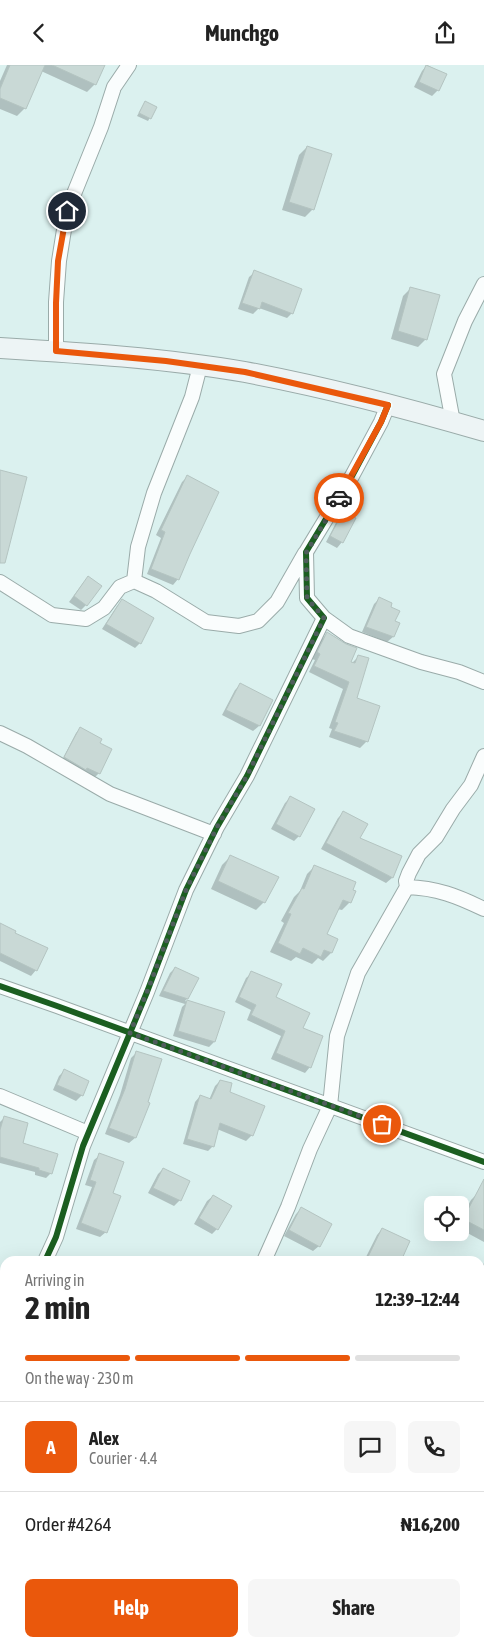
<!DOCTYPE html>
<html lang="en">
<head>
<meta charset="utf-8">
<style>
  body { margin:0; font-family:"Asap Condensed",sans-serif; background:#f6f6f6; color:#222; height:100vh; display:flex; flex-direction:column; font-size:19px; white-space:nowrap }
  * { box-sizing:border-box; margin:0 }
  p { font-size:16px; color:#767676 }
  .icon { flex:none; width:28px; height:28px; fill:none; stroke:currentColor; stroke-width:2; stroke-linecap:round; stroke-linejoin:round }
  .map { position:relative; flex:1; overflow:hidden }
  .drawer { position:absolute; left:0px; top:1191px; width:485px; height:391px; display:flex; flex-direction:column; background:#fff; border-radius:15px 15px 0 0; box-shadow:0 5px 20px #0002 }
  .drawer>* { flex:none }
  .buttons { position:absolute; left:424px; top:1131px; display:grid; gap:10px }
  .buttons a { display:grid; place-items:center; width:45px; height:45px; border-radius:8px; background:#fff; box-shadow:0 5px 20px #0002; font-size:25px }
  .pin { position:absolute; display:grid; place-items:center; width:42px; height:42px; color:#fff; margin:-21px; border:2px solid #fff; border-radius:50%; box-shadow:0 1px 5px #0007 }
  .courier { position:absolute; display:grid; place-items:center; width:50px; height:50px; margin:-25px; border:4px solid #ea580c; border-radius:50%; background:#fff; color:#222; box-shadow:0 1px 6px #0007 }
  .summary em { font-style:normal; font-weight:700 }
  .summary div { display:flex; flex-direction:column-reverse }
  .summary { display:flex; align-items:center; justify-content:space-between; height:85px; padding:0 25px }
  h1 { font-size:32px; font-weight:700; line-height:38px }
  .bar { display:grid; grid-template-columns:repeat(4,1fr); gap:8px 5px; align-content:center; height:60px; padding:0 25px }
  .bar i { height:6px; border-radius:4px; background:#e0e0e0 }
  .bar .current { background:#ea580c }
  .bar p { grid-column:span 4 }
  .line { display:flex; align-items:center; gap:12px; padding:0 25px; border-top:1px solid #e0e0e0 }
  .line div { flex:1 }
  .round { display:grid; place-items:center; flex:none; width:52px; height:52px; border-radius:8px; background:#f6f6f6 }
  .action { display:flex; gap:10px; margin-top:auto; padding:10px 25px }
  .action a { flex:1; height:58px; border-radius:8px; background:#ea580c; color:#fff; font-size:20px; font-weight:700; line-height:58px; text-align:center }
  .action a+a { background:#f6f6f6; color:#222 }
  header { display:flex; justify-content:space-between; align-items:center; height:65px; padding:0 25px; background:#fff; font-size:22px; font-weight:700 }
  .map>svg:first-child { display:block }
  .shadow { fill:#0003 }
  .building { fill:#c9d9d6; stroke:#b4c4c1 }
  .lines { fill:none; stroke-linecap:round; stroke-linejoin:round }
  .street-casing { stroke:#9aaba9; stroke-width:16 }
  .secondary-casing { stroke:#9aaba9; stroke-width:22 }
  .street { stroke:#fafdfd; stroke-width:14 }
  .secondary { stroke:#edf4f5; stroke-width:20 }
  .cycleway-casing { stroke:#f8fffe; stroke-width:9 }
  .cycleway { stroke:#1b5e20; stroke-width:6 }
  .done { stroke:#4f5d5c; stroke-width:5; stroke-dasharray:0 9 }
  .route { stroke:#ea580c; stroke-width:6 }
</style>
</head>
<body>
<header><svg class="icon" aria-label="back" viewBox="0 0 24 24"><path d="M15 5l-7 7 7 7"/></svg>Munchgo<svg class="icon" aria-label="share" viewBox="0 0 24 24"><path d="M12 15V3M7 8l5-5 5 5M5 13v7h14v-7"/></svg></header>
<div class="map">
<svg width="484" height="1582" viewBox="0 0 484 1582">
  <rect width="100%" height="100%" fill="#dbf1ef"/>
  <!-- shadow -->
  <path class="shadow" d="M 7,0 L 103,0 L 95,19 L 87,27 L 41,6 L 25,43 L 17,51 L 0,44 L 0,16 Z
    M 427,0 L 445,9 L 438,25 L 432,31 L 414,22 L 422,6 Z
    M 145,37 L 156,42 L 148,56 L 137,51 Z
    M 307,82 L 313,144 L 305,152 L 282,145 L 299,90 Z
    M 255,207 L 292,248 L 287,253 L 259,243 L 253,249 L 238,244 L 249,212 Z
    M 411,223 L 426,274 L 418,282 L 391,274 L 403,231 Z
    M 187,412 L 178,514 L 173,520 L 147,509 L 161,473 L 156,470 L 182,417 Z
    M 343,448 L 342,477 L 337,483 L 326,477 L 338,454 Z
    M 83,518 L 86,540 L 81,545 L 69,537 Z
    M 379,534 L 389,543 L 394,557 L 398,559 L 393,572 L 387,577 L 362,567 L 374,539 Z
    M 122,536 L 140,578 L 135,583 L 102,564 L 117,541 Z
    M 327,569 L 349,597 L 352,598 L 359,591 L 355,634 L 378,642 L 366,677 L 360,683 L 329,672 L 332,664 L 329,663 L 343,624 L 309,607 L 315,595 L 312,594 L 321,575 Z
    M 240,620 L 271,636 L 259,661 L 253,666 L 222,650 L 235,625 Z
    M 80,664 L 98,679 L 99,708 L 94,713 L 61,697 L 76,668 Z
    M 290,733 L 299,771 L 294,776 L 271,764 L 285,738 Z
    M 343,748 L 359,773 L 401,792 L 392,813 L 386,818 L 321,784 L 338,753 Z
    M 230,792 L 264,837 L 256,845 L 211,824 L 222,800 Z
    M 315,801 L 350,837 L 342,845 L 337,844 L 326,870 L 336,874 L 331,888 L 323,896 L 318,893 L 312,899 L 296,892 L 291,896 L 270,887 L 284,858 L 281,856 L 294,832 L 300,826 L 307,809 Z
    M 0,860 L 13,869 L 36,905 L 31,911 L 0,896 Z
    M 175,903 L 187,934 L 185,936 L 223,947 L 214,977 L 209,982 L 173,971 L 182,942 L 185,939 L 159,931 L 170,908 Z
    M 252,908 L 301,963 L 310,1002 L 305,1008 L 271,994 L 281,971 L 247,955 L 251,945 L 235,937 L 246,913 Z
    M 136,988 L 147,1038 L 148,1039 L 135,1073 L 129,1078 L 105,1069 L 120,1030 L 131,993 Z
    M 64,1006 L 82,1030 L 76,1036 L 53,1025 L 59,1011 Z
    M 220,1016 L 252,1070 L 246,1076 L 217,1064 L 213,1081 L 208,1086 L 183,1079 L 195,1037 L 200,1031 L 209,1035 L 215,1021 Z
    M 4,1053 L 21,1079 L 51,1108 L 46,1113 L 35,1110 L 35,1107 L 0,1098 L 0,1057 Z
    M 100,1090 L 111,1129 L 106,1167 L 100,1172 L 76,1164 L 92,1122 L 85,1120 L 94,1095 Z
    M 163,1104 L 189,1117 L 180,1135 L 174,1141 L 148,1128 L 158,1109 Z
    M 479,1127 L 484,1129 L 484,1177 L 460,1164 L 460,1155 L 471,1135 Z
    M 213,1131 L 217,1164 L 212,1169 L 194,1159 L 207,1136 Z
    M 301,1144 L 319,1181 L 313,1186 L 284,1171 L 296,1149 Z
    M 382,1164 L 409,1177 L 399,1196 L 364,1196 L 377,1170 Z
    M 469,1192 L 478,1196 L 466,1196 Z
    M 480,1197 L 484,1199 L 484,1203 L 481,1210 L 480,1209 Z
    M 0,1212 L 5,1214 L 5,1249 L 0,1248 Z
    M 5,1306 L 5,1353 L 0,1357 L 0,1315 Z
    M 480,1352 L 484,1355 L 480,1361 Z
    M 0,1398 L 5,1400 L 5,1440 L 0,1445 Z
    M 98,1578 L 129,1578 L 128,1582 L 97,1582 Z"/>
  <!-- building -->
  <path class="building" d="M 10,0 L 45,0 L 26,44 L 0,33 L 0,24 Z
    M 52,0 L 105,0 L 96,20 Z
    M 426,0 L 447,9 L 439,26 L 419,17 Z
    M 145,36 L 157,42 L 151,54 L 139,48 Z
    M 307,81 L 332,89 L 314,145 L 289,137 Z
    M 254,205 L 302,224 L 293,249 L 262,237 L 260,244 L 242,238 Z
    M 410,222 L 440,230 L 427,275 L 398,266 Z
    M 0,405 L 27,412 L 5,498 L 0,498 Z
    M 187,410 L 219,427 L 190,489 L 179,515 L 151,504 L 165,467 L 161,465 Z
    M 343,447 L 356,453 L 343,478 L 330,471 Z
    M 88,511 L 102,521 L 87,541 L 74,531 Z
    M 379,532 L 392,538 L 391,542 L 400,546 L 395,556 L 400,558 L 394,572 L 366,562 Z
    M 122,534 L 154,553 L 141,579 L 106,559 Z
    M 327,567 L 346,579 L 357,583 L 351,597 L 355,598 L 358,590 L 369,593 L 357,633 L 380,641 L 368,677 L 334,666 L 338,658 L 335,657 L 349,617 L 314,601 L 320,589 L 317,587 Z
    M 240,618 L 273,635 L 260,661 L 226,645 Z
    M 80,662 L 102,674 L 100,678 L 112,684 L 100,709 L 87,703 L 86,705 L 64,692 Z
    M 290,731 L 315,744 L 300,772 L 276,759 Z
    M 343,746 L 368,759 L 360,773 L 402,791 L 393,813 L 326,778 Z
    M 230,790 L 279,812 L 265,838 L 218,816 Z
    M 314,800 L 356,817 L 353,825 L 356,826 L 351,838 L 343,835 L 327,869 L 338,874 L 332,888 L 324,885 L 321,892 L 303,883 L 300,889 L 278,878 L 291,849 L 288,848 L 302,823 L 304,824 Z
    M 0,858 L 16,866 L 15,868 L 48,883 L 37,906 L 0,888 Z
    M 175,902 L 199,913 L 188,934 L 163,926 Z
    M 251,906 L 282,919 L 276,932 L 310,948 L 303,963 L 323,971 L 311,1003 L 276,988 L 285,966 L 251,950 L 256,940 L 239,932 Z
    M 187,935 L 225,947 L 215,977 L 178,966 Z
    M 136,986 L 162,994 L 148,1037 L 150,1038 L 136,1073 L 109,1063 L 125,1024 Z
    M 64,1004 L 89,1016 L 83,1031 L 57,1020 Z
    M 220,1015 L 232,1018 L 230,1027 L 265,1041 L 253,1071 L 220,1058 L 214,1082 L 187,1074 L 200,1030 L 211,1034 Z
    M 4,1051 L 28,1058 L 23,1078 L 58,1089 L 52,1109 L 39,1105 L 39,1103 L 0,1092 L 0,1065 Z
    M 99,1088 L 124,1097 L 113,1128 L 121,1131 L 107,1168 L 81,1158 L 96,1117 L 90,1115 Z
    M 163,1103 L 190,1116 L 181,1136 L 153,1123 Z
    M 484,1114 L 484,1165 L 463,1154 Z
    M 213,1130 L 232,1141 L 218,1165 L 199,1153 Z
    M 301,1142 L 332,1159 L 320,1182 L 289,1165 Z
    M 382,1163 L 410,1176 L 401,1196 L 366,1196 Z"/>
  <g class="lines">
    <!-- street casing -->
    <g class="street-casing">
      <path id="street" d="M 56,286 L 56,237 L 59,196 L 67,146 L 101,62 L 114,22 L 129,0
        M 453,357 L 444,309 L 465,256 L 484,219
        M 134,516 L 138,482 L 154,428 L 192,332 L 200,301
        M 0,517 L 52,550 L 86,554 L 104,543 L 120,522 L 134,516 L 156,526 L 206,557 L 239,561 L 258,556 L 277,537 L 305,488
        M 324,553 L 349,571 L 421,597 L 459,607 L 484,617
        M 0,668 L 27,681 L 110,729 L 214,769
        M 484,691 L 471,720 L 453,744 L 436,772 L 419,789 L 409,808 L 406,816 L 407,822 C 437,823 457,831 484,844
        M 0,921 L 57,941 L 484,1097
        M 0,1031 L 88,1068
        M 45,1196 L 56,1172 L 83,1081 L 147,927 L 186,825 L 217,762 L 247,711 L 324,553 L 307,533 L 306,487 L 352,411 L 381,357 L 388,340
        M 264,1196 L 288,1142 L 310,1084 L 330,1041 L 337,971 L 358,908 L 407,822
        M 0,1289 L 5,1279
        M 480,1474 L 484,1475
        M 480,1512 L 484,1507
        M 420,1582 L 426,1578"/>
    </g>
    <!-- secondary casing -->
    <g class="secondary-casing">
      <path id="secondary" d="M 0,283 C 82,288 164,293 245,307 C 325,322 406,343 484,366"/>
    </g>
    <!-- street -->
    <use href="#street" class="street"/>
    <!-- secondary -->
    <use href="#secondary" class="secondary"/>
    <!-- cycleway casing -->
    <g class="cycleway-casing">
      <path id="cycleway" d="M 0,921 L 57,941 L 484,1097
        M 45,1196 L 56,1172 L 83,1081 L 147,927 L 186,825 L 217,762 L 247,711 L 324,553 L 307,533 L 306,487 L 352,411 L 381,357 L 388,340"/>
    </g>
    <!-- cycleway -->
    <use href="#cycleway" class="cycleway"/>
  </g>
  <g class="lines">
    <!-- done -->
    <path class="done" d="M 339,433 L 306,488 L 307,533 L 324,553 L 247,711 L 217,762 L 186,825 L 147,927 L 130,968 L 382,1059"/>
    <!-- route -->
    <path class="route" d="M 67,146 L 58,196 L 56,238 L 56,286 L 166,296 L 245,307 L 388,340 L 381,357 L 339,433"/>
  </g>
</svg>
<div class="buttons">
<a><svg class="icon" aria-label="locate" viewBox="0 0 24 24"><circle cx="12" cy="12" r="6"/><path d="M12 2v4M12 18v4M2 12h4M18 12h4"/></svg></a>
</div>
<div class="pin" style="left:382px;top:1059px;background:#ea580c"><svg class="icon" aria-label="bag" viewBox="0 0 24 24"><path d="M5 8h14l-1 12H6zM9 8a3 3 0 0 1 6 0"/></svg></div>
<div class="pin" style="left:67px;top:146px;background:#1f2937"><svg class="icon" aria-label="home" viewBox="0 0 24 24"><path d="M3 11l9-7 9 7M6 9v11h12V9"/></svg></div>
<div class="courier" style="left:339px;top:433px"><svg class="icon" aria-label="car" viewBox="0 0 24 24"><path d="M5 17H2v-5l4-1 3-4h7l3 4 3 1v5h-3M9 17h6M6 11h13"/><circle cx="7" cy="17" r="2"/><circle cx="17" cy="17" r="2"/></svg></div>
<section class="drawer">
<div class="summary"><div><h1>2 min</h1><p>Arriving in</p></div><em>12:39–12:44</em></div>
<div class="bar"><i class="current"></i><i class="current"></i><i class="current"></i><i></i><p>On the way · 230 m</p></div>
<div class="line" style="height:90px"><b class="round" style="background:#ea580c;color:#fff">A</b><div><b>Alex</b><p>Courier · 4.4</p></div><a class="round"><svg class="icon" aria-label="chat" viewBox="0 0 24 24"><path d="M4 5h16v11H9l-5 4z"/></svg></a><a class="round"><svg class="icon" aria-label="phone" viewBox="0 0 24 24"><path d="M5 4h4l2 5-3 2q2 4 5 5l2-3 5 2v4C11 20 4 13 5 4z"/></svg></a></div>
<div class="line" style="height:65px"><div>Order #4264</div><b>₦16,200</b></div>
<div class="action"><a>Help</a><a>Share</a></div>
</section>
</div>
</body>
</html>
